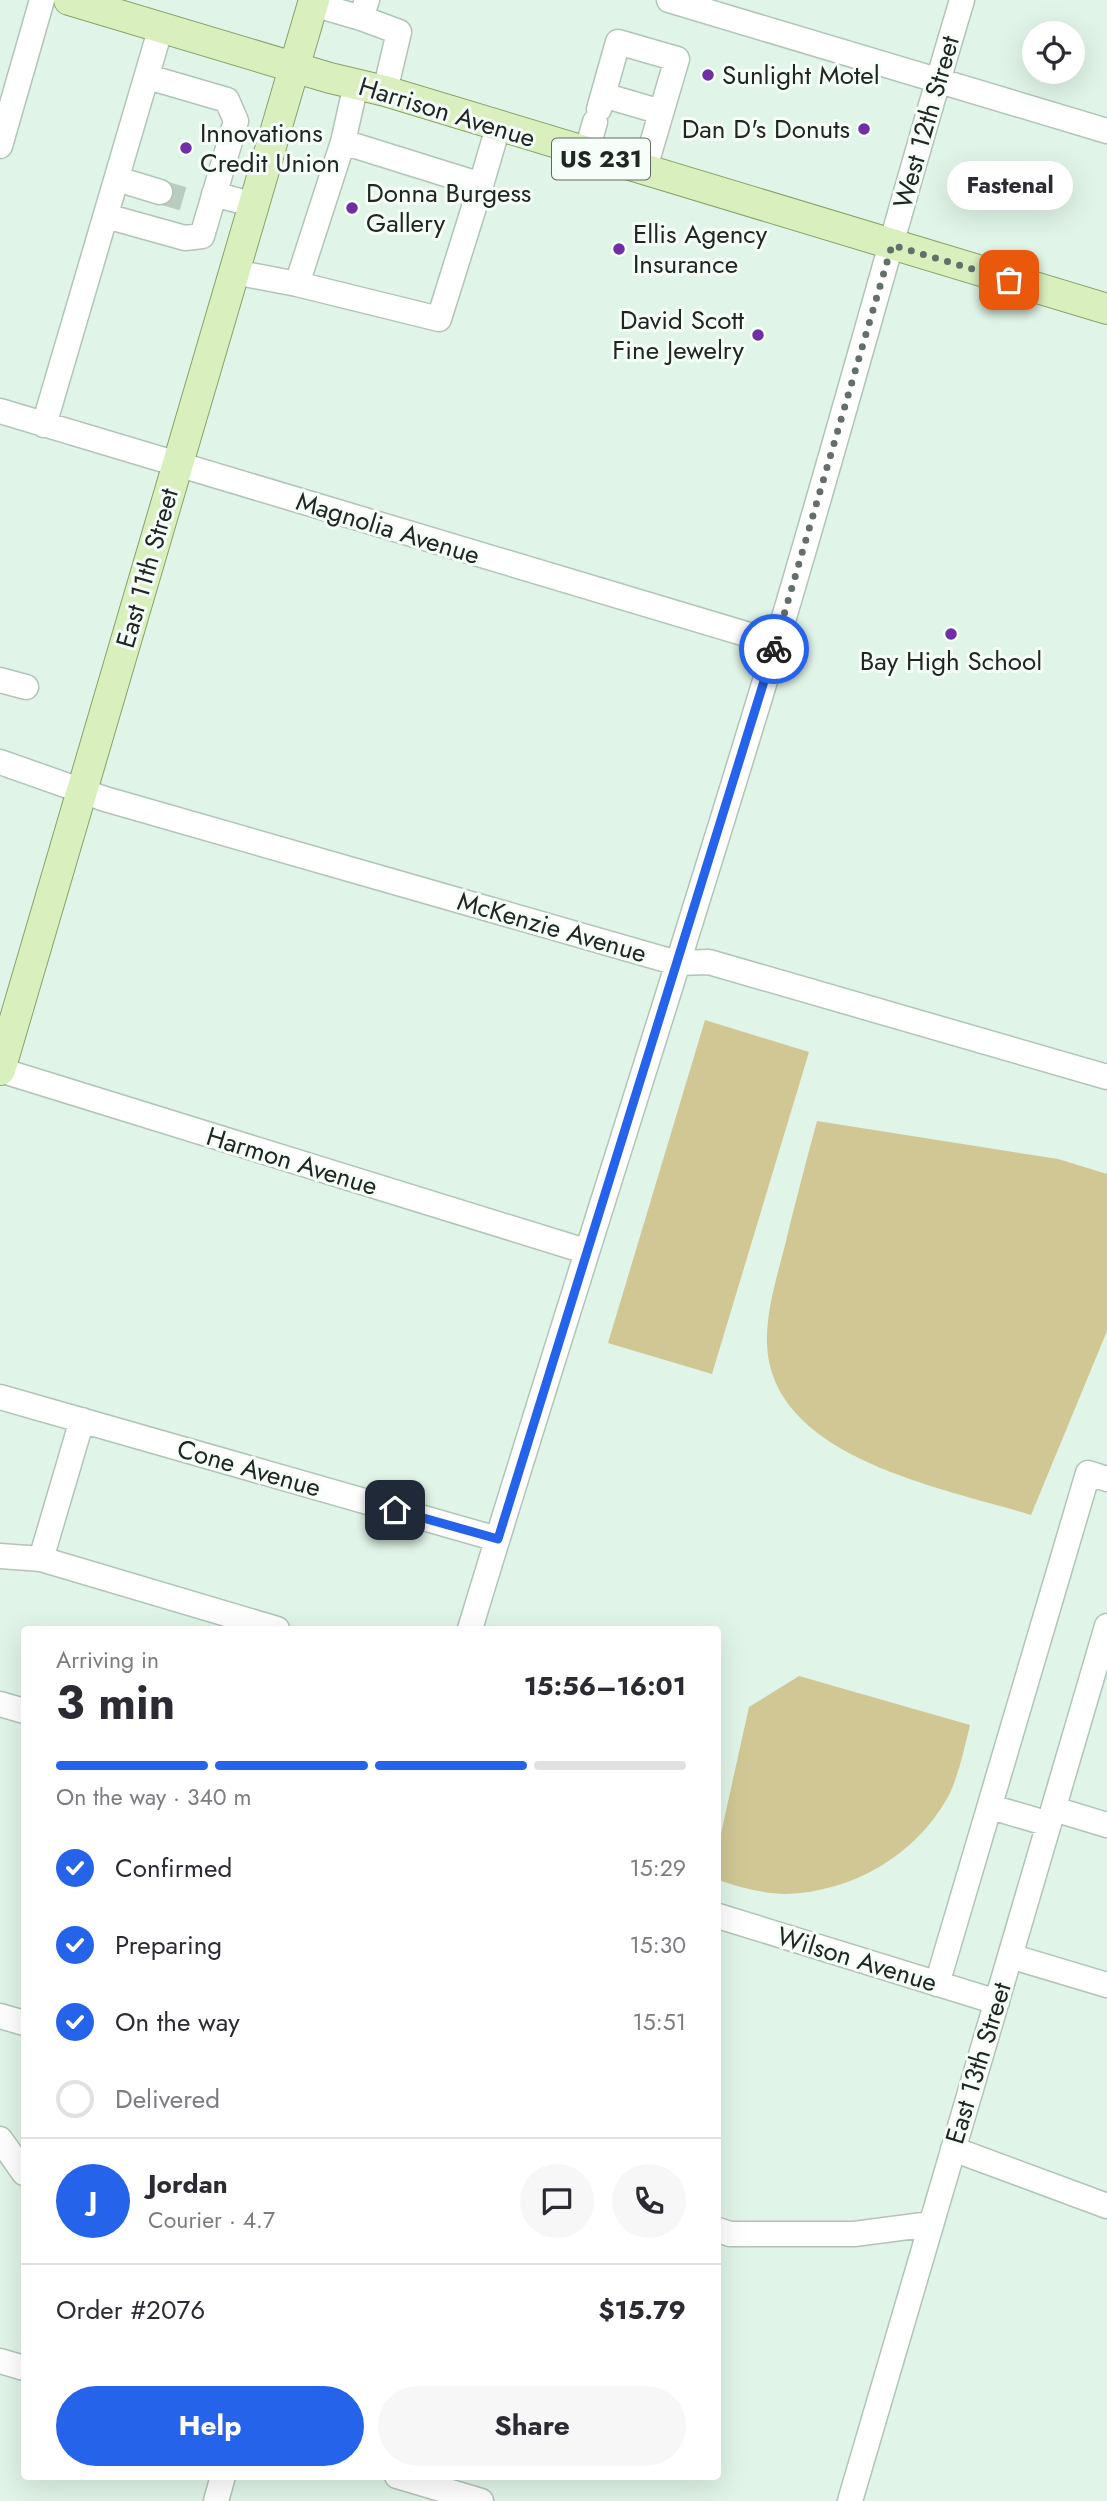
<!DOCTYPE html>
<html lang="en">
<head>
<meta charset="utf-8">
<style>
  body { margin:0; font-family:Jost,sans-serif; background:#f7f7f7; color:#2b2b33; height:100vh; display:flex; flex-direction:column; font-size:26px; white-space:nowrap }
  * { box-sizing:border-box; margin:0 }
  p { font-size:23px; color:#7c7c81 }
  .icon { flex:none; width:38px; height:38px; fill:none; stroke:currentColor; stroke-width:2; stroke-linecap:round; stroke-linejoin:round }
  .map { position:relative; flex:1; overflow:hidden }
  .details { position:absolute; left:21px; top:1626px; width:700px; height:854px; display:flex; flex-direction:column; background:#fff; border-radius:7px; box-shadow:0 7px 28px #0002 }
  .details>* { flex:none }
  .tools { position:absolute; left:1022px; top:21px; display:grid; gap:14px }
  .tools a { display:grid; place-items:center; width:63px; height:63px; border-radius:50%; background:#fff; box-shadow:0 7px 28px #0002; font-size:35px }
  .pin { position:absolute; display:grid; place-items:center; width:60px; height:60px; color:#fff; margin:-30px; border-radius:14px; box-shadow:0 4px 10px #0006 }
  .courier { position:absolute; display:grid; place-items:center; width:70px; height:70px; margin:-35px; border:5px solid #2563eb; border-radius:50%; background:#fff; color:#222; box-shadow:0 2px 9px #0007 }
  .bubble { position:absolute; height:49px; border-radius:24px; background:#fff; box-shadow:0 7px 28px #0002; font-size:23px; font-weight:700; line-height:49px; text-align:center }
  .head em { font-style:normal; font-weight:700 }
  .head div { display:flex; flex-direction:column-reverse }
  .head { display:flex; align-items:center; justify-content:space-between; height:119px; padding:0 35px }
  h1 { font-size:46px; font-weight:700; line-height:52px }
  .bar { display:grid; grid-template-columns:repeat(4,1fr); gap:10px 7px; align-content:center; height:84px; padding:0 35px }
  .bar i { height:9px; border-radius:5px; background:#e1e1e2 }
  .bar .current { background:#2563eb }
  .bar p { grid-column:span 4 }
  .line { display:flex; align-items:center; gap:18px; padding:0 35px; border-top:2px solid #e1e1e2 }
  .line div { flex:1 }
  .round { display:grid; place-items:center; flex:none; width:74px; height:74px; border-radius:37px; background:#f7f7f7 }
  ol { padding:0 35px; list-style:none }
  li { display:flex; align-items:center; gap:21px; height:77px }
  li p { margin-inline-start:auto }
  li .icon { padding:7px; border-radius:50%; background:#2563eb; color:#fff; stroke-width:4 }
  li:last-child { color:#7c7c81 }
  li i { width:38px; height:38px; border:4px solid #e1e1e2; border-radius:50% }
  .action { display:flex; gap:14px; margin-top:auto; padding:14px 35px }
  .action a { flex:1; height:80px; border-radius:42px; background:#2563eb; color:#fff; font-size:28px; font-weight:700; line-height:80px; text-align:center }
  .action a+a { background:#f7f7f7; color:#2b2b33 }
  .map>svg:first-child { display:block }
  .green { fill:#d0c795 }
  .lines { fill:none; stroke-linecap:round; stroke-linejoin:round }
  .minor-tunnel { stroke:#bacbc0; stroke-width:24; stroke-dasharray:24 12; stroke-linecap:butt }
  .minor-casing { stroke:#b1c4b8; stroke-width:27 }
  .major-casing { stroke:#88a26b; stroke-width:32 }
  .minor { stroke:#fff; stroke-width:24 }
  .major { stroke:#d9efbe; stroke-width:30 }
  .done { stroke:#636f68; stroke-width:7; stroke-dasharray:0 12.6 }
  .route { stroke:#2563eb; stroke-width:9 }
  .poi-dot { fill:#702fa4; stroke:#f6fef9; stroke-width:2.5 }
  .labels { text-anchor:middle; stroke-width:6; stroke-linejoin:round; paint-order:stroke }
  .shield { fill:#f6fef9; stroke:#606863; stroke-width:2 }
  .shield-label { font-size:24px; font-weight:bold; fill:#202723 }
  .poi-label { font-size:26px; fill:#202723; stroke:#f6fef9; text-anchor:start }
  .street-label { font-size:26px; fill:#202723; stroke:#f6fef9 }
</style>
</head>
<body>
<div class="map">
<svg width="1107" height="2501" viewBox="0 0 1107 2501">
  <rect width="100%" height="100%" fill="#e0f4e7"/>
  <!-- green -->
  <path class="green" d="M 705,1020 L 809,1052 L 712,1374 L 608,1343 Z
    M 817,1121 L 1058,1159 L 1107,1174 L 1107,1331 L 1031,1515 C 945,1488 771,1459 767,1344 C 766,1310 777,1277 785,1245 C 795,1203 806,1162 817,1121 Z
    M 799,1676 L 970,1725 C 964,1749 959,1775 948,1797 C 915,1856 852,1892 786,1894 C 763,1894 739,1887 718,1880 L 718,1847 L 749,1707 Z"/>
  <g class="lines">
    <!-- minor-tunnel -->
    <path class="minor-tunnel" d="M 160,192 L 194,202"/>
    <!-- minor casing -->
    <g class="minor-casing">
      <path id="minor" d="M 367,0 L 361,18 L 399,32 L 385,91
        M 669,0 L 1107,131
        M 313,4 L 361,18
        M 603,95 L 661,112
        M 599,109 L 618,42 L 677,59 L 644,171
        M 343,142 L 356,84
        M 0,146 L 42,0
        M 586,154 L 595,122
        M 117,179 L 160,192
        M 214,194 L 254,205
        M 106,216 L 185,238 L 202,236 L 236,121 L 227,100 L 148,77
        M 234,272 L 297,284 L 343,142 L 481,185 L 498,127
        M 297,284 L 439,319 L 481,185
        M 0,411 L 776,643
        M 44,425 L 161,27
        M 0,680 L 26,687
        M 0,762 L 105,799 L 677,963 L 709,962 L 1107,1077
        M 0,1070 L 585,1251
        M 0,1397 L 497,1539
        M 0,1556 L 41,1559 L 82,1420
        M 41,1559 L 277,1629
        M 470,1629 C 570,1299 678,971 777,641 C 841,428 898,213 962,0
        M 0,1704 L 24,1711
        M 991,1807 L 1049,1824
        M 1054,1809 L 1107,1825
        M 718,1916 L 997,2002
        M 1010,1956 L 1107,1985
        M 937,1984 L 1088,1473 L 1107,1479
        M 0,2016 L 24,2023
        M 0,2139 L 24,2173
        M 953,2149 L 1107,2206
        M 718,2230 L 730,2234 L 854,2234 L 931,2224
        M 0,2361 L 24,2368
        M 397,2476 L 481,2501
        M 216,2501 L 223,2476
        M 850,2501 L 1107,1626"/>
    </g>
    <!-- major casing -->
    <g class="major-casing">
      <path id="major" d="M 69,0 L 330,78 L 385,91 L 1107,309
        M 0,1070 L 314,0"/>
    </g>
    <!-- minor -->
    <use href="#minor" class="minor"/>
    <!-- major -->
    <use href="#major" class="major"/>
  </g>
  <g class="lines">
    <!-- done -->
    <path class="done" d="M 774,649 L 892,245 L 1009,280"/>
    <!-- route -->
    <path class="route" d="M 395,1510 L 498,1539 L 774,649"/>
  </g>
  <!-- markers -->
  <g class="poi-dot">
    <circle cx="708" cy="75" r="7"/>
    <circle cx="864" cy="129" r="7"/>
    <circle cx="186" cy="148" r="7"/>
    <circle cx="352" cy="208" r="7"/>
    <circle cx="619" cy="249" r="7"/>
    <circle cx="758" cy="335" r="7"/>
    <circle cx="951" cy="634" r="7"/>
  </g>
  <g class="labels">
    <!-- shield labels -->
    <rect class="shield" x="552" y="138.5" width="98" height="41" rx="5"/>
    <g class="shield-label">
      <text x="601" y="167">US 231</text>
    </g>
    <!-- poi labels -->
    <g class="poi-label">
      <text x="722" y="84">Sunlight Motel</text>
      <text x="850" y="138" text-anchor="end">Dan D's Donuts</text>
      <text x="200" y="142">Innovations<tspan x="200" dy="30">Credit Union</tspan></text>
      <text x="366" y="202">Donna Burgess<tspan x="366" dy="30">Gallery</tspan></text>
      <text x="633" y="243">Ellis Agency<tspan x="633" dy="30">Insurance</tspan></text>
      <text x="744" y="329" text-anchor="end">David Scott<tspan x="744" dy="30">Fine Jewelry</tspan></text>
      <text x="951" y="670" text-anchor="middle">Bay High School</text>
    </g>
    <!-- street labels -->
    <g class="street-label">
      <text transform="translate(447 112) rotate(17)" y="9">Harrison Avenue</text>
      <text transform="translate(926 122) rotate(-74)" y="9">West 12th Street</text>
      <text transform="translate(388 528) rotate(17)" y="9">Magnolia Avenue</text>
      <text transform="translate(147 568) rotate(-74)" y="9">East 11th Street</text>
      <text transform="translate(552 927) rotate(16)" y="9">McKenzie Avenue</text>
      <text transform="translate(292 1161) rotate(17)" y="9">Harmon Avenue</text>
      <text transform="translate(249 1468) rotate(16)" y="9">Cone Avenue</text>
      <text transform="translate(857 1959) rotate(17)" y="9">Wilson Avenue</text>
      <text transform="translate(978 2063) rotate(-73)" y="9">East 13th Street</text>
    </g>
  </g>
</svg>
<div class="tools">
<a><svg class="icon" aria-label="locate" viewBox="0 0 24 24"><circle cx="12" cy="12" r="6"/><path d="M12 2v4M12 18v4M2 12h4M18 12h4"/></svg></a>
</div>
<div class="pin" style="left:1009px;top:280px;background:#ea580c"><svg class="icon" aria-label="bag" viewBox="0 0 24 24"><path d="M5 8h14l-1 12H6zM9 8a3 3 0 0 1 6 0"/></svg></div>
<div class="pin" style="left:395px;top:1510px;background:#1f2937"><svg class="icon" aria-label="home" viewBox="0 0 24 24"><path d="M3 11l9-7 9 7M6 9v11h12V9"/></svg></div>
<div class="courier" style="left:774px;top:649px"><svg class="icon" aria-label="bike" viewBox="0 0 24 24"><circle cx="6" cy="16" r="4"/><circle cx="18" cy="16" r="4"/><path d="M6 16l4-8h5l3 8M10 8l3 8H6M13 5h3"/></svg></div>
<div class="bubble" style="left:947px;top:161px;width:126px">Fastenal</div>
<section class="details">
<div class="head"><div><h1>3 min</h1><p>Arriving in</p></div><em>15:56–16:01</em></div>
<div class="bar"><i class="current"></i><i class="current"></i><i class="current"></i><i></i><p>On the way · 340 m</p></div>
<ol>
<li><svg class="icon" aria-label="check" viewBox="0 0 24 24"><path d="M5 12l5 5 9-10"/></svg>Confirmed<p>15:29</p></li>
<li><svg class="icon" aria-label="check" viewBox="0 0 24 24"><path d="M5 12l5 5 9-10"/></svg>Preparing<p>15:30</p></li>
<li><svg class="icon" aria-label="check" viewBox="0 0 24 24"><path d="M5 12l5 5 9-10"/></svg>On the way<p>15:51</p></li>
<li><i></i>Delivered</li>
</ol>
<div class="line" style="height:126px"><b class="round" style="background:#2563eb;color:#fff">J</b><div><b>Jordan</b><p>Courier · 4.7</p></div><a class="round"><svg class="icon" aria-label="chat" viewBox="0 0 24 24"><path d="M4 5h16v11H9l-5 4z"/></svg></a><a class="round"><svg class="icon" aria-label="phone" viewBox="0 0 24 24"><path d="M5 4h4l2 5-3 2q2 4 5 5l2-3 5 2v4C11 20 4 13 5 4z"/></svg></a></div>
<div class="line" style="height:91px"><div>Order #2076</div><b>$15.79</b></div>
<div class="action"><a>Help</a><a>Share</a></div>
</section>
</div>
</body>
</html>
